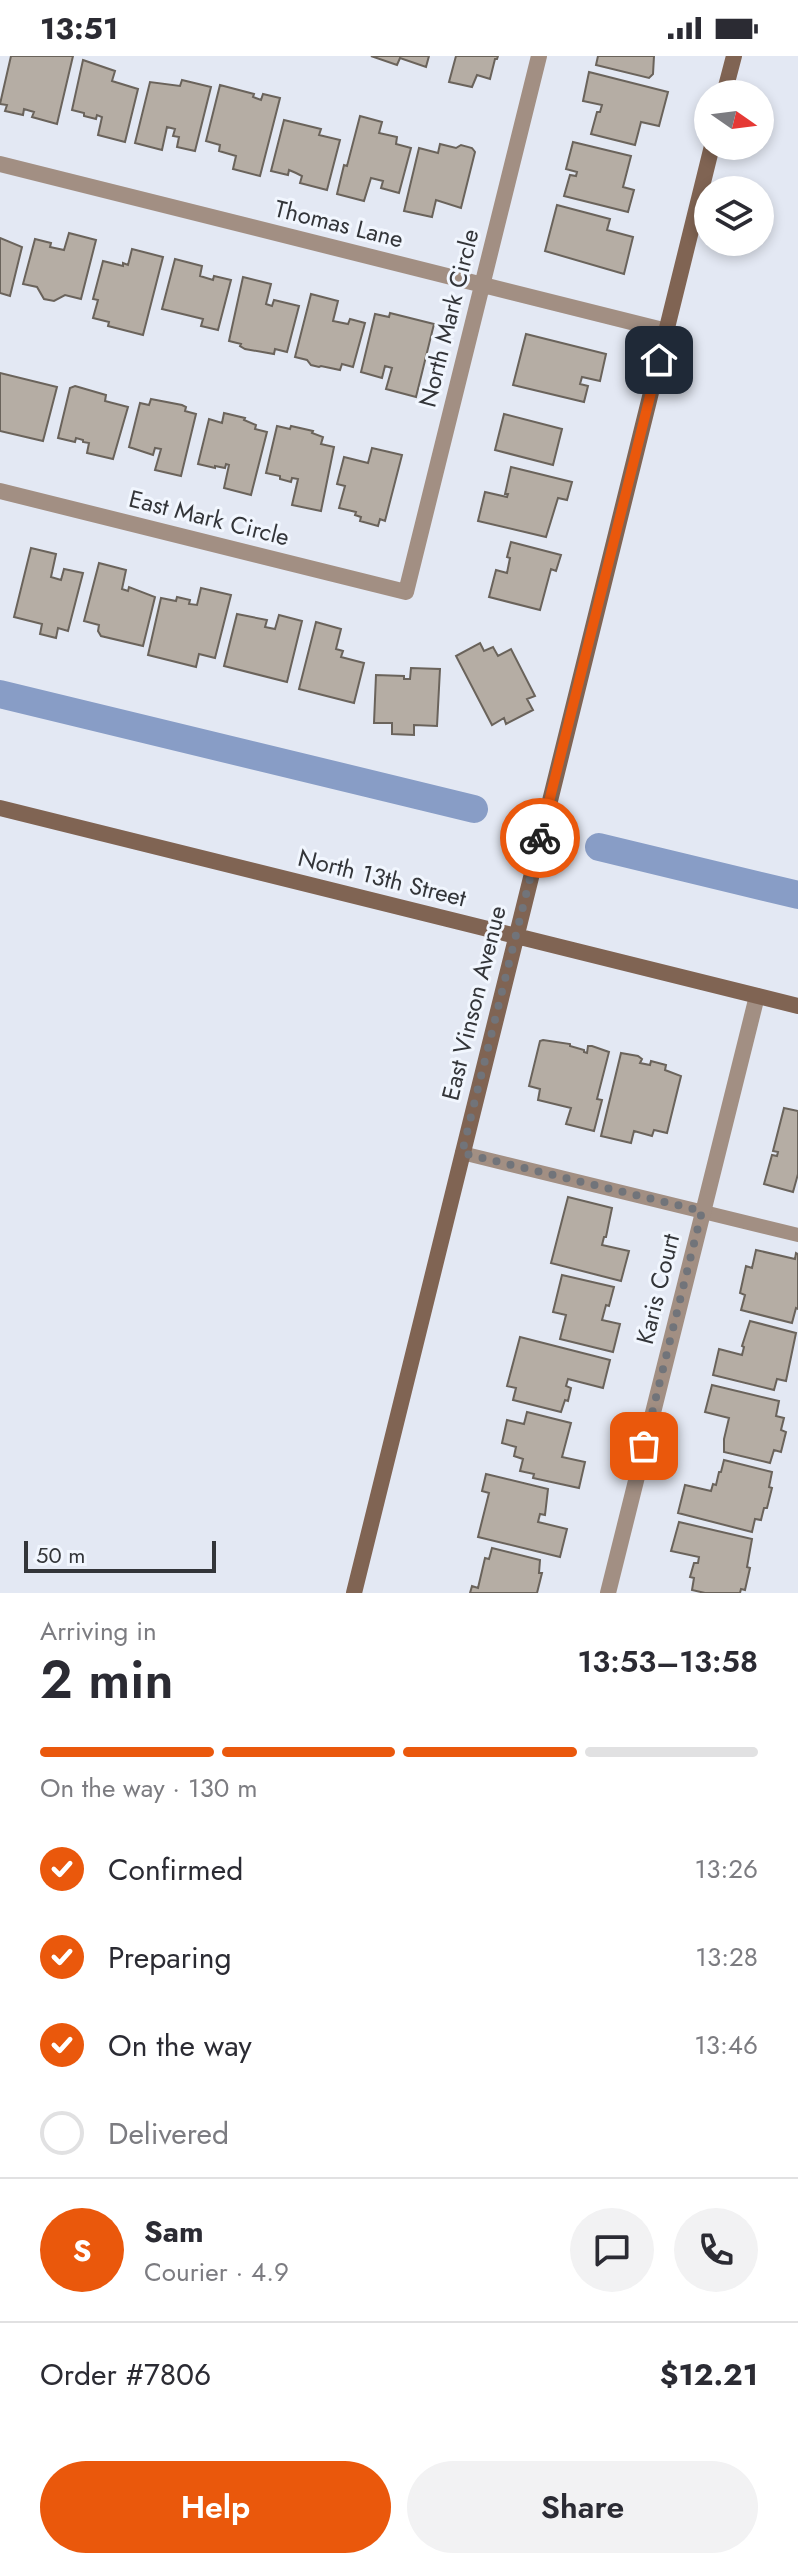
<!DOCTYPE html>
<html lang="en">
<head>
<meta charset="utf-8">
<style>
  body { margin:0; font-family:Jost,sans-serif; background:#f2f2f3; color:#2b2b33; height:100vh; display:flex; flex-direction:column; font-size:30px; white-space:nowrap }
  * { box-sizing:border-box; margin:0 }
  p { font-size:26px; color:#7c7c81 }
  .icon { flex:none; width:44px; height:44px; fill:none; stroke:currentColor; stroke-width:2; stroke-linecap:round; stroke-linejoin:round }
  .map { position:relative; height:1537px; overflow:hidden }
  .panel { display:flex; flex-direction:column; background:#fff; flex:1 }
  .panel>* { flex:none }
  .needle { width:52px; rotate:104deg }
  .buttons { position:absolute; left:694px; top:24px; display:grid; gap:16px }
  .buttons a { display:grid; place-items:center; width:80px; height:80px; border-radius:50%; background:#fff; box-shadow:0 4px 12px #0003; font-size:40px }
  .scale { position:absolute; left:24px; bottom:20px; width:192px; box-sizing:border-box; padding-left:8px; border:4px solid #333539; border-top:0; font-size:22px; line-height:28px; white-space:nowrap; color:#333539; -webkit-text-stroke:6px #f1f6fe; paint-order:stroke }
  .pin { position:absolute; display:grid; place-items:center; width:68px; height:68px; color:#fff; margin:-34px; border-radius:16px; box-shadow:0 4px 12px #0006 }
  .courier { position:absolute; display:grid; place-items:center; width:80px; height:80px; margin:-40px; border:6px solid #ea580c; border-radius:50%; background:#fff; color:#222; box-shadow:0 2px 10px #0007 }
  .head em { font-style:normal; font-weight:600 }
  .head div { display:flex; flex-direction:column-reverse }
  .head { display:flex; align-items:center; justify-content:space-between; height:136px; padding:0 40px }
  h1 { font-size:52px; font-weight:600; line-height:60px }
  .bar { display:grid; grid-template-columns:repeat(4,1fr); gap:12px 8px; align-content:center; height:96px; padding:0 40px }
  .bar i { height:10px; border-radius:6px; background:#e1e1e2 }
  .bar .current { background:#ea580c }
  .bar p { grid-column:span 4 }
  .line { display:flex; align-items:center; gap:20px; padding:0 40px; border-top:2px solid #e1e1e2 }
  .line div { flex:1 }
  .round { display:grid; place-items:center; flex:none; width:84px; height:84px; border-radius:42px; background:#f2f2f3 }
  ol { padding:0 40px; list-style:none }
  li { display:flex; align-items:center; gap:24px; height:88px }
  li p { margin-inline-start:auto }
  li .icon { padding:8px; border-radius:50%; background:#ea580c; color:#fff; stroke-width:4 }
  li:last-child { color:#7c7c81 }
  li i { width:44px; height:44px; border:4px solid #e1e1e2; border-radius:50% }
  .cta { display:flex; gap:16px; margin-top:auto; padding:16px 40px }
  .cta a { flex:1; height:92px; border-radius:48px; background:#ea580c; color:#fff; font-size:32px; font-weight:600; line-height:92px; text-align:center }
  .cta a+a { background:#f2f2f3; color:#2b2b33 }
  .status { display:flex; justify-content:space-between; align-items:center; height:56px; padding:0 40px; background:#fff; direction:ltr }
  .status svg { height:22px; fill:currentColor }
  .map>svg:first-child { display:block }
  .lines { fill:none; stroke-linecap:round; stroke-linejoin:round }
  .canal { stroke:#889dc6; stroke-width:28 }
  .building { fill:#b5ada4; stroke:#6a635b; stroke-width:2 }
  .lane { stroke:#a28f83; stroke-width:14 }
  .street { stroke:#a28f83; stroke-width:16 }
  .secondary { stroke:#806453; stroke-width:16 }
  .done { stroke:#71747a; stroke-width:8; stroke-dasharray:0 14.4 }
  .route { stroke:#ea580c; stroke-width:10 }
  .labels { text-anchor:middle; stroke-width:6; stroke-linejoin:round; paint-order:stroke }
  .street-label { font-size:24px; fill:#333539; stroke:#f1f6fe }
</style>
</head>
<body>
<div class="status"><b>13:51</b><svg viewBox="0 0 49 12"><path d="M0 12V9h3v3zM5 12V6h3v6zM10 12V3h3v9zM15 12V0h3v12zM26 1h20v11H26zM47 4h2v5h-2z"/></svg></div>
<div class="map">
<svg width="798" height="1537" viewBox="0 0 798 1537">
  <rect width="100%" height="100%" fill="#e3e8f3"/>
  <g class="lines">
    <!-- canal -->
    <path class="canal" d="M 0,638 L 474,753
      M 599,791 L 798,839"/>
  </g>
  <!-- building -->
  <path class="building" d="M 11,0 L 73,0 L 57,68 L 32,61 L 34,56 L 24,53 L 23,59 L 5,55 L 7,49 L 0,48 Z
    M 371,0 L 429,0 L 426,11 L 400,2 L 397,9 Z
    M 456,0 L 498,0 L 497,3 L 495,3 L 490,23 L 477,19 L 472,31 L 449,26 Z
    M 598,0 L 654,0 L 653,18 L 649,22 L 596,9 Z
    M 83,4 L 115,15 L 112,25 L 138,33 L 125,86 L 98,79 L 102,61 L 97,59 L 96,63 L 84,60 L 84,57 L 72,54 Z
    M 589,16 L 668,36 L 659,70 L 641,66 L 635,89 L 591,78 L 597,56 L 600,56 L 602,49 L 583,45 Z
    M 182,24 L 211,31 L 195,95 L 177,91 L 179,81 L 173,80 L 175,73 L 167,71 L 162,94 L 135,87 L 150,26 L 180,30 Z
    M 220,29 L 254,38 L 253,41 L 261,44 L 263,38 L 280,42 L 260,120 L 233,113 L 236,100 L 219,95 L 220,89 L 206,85 Z
    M 360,60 L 382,66 L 379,77 L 397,81 L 396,88 L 411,92 L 399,137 L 381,132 L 383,125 L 371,122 L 364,145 L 337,138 L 344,109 L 347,110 Z
    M 284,64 L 321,73 L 319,79 L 340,84 L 327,134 L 300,127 L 302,120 L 296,117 L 289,114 L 288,119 L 271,115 Z
    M 573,86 L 631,100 L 623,131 L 634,134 L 628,156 L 564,140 L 570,119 L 576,120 L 577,116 L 566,113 Z
    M 440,88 L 456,92 L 461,89 L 472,92 L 475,96 L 461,152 L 436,144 L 432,161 L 404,155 L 419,92 L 438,97 Z
    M 557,149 L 610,163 L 607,174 L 633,181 L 624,218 L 545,195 Z
    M 69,177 L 96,184 L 81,243 L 65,239 L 54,245 L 44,243 L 37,231 L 23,228 L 35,183 L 51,187 L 50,191 L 64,194 Z
    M 0,182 L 22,191 L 10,240 L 0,237 Z
    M 132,193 L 163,201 L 143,279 L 108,270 L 109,266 L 93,262 L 98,244 L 93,243 L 103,205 L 123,210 L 123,207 L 128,209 Z
    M 175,203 L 202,210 L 200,220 L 213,224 L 214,220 L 231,224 L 218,274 L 201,270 L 203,263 L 162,253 Z
    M 243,221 L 271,228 L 266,248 L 272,250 L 274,244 L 299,250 L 287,296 L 275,293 L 274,298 L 245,293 L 240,290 L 241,288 L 229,285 Z
    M 311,238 L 338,245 L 333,265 L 348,268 L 350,263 L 365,267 L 353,311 L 342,308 L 340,314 L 321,310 L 319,311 L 311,309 L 307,304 L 295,301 Z
    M 390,257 L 434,268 L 416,341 L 386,333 L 392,312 L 385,310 L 382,322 L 361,316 L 375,258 L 389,261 Z
    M 526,278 L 606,298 L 600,325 L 582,321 L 580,328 L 588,330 L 584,346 L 513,329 Z
    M 0,317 L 57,331 L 43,385 L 0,375 Z
    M 75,330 L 106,339 L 105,345 L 128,351 L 113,403 L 87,397 L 89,387 L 83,386 L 83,384 L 76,382 L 75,386 L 58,382 L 70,332 Z
    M 151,343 L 182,349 L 186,351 L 185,355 L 196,358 L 181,420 L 155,414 L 161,393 L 155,392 L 153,399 L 129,391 L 140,347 L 149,349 Z
    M 224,357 L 245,362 L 244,364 L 256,369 L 255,373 L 267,376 L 251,439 L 224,432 L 229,409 L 226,408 L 225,412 L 215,410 L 215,412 L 198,408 L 209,363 L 222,367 Z
    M 504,358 L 562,373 L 553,409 L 495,394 Z
    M 277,370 L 290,373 L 291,370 L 313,375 L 312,377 L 323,381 L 321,388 L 334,391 L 321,455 L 292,449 L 298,423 L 292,422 L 291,426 L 280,423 L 280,420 L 266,417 Z
    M 372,392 L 402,399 L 385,465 L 380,463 L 378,470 L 360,465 L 361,461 L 355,459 L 356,456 L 339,452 L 345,430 L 337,428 L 344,401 L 368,407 Z
    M 511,411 L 572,426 L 567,444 L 558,442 L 546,481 L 478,465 L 485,436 L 507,441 L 508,438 L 505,438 Z
    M 511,486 L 561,499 L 556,515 L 551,513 L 540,554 L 489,541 L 496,514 L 507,517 L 510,502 L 507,501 Z
    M 31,492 L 56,498 L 51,521 L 61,524 L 64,513 L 83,517 L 68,575 L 58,572 L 56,582 L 40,578 L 42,568 L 14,561 Z
    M 99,507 L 126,514 L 122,533 L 128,535 L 129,531 L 155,541 L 143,590 L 101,580 L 98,575 L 99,569 L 84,565 Z
    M 201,532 L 231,539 L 215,602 L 199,598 L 196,611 L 148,599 L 161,542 L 176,545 L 177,541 L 190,544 L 189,548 L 197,549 Z
    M 237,558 L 267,564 L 265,571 L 275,573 L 279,559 L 302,565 L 287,626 L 224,610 Z
    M 316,566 L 341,573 L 336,593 L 343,595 L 341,601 L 364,607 L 354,647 L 299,633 Z
    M 480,587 L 484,595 L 493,591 L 498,600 L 511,593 L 535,640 L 527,643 L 533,654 L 506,668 L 504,662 L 492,669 L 456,600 Z
    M 411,612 L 440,613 L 437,670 L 414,669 L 414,679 L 392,678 L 392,667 L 374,667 L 376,619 L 404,620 L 404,623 L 410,623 Z
    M 543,984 L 570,988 L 570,990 L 584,994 L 584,996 L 587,997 L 588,990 L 592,990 L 609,996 L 597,1043 L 602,1044 L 594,1075 L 566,1068 L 571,1052 L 538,1044 L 540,1033 L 529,1030 L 540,985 Z
    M 621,997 L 638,1000 L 642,1003 L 640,1007 L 650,1009 L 651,1005 L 666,1009 L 665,1014 L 681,1020 L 667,1077 L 654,1074 L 652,1080 L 634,1075 L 631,1087 L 601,1080 Z
    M 784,1052 L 798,1055 L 798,1118 L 793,1136 L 764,1128 L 772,1099 L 777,1100 L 778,1096 L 773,1095 Z
    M 568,1141 L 612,1152 L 606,1181 L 604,1181 L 602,1189 L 629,1195 L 621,1225 L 551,1207 Z
    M 756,1194 L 795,1203 L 796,1197 L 798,1198 L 798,1253 L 796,1252 L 792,1267 L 741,1254 L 745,1239 L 740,1237 L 746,1210 L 752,1212 Z
    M 562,1219 L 614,1231 L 609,1250 L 606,1249 L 602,1264 L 620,1268 L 613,1296 L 560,1283 L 566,1259 L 553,1256 Z
    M 750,1265 L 796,1277 L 786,1325 L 777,1323 L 774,1334 L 713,1319 L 719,1293 L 742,1299 L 744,1291 L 742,1290 Z
    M 520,1281 L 610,1304 L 603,1332 L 568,1323 L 566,1330 L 571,1332 L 568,1345 L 565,1344 L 561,1356 L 513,1344 L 516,1332 L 507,1330 Z
    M 712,1329 L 779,1345 L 776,1360 L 784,1362 L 781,1374 L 786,1376 L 781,1396 L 774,1394 L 770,1407 L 724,1396 L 724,1383 L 729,1362 L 705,1356 Z
    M 527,1356 L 571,1367 L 562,1401 L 585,1406 L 579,1432 L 533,1422 L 534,1418 L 520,1415 L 523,1403 L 514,1400 L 516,1391 L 502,1387 L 507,1364 L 524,1368 Z
    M 724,1404 L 772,1416 L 769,1431 L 772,1432 L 767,1452 L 764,1452 L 761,1464 L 755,1463 L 752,1476 L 678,1457 L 685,1429 L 711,1435 L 713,1428 L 716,1429 L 719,1416 L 721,1416 Z
    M 486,1418 L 548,1433 L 545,1459 L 540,1458 L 538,1466 L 567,1473 L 560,1501 L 478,1481 L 489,1437 L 482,1435 Z
    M 679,1466 L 752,1483 L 747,1511 L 750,1512 L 745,1534 L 741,1533 L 740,1537 L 705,1537 L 692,1534 L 694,1522 L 690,1521 L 694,1507 L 698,1507 L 699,1501 L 671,1495 Z
    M 492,1492 L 540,1504 L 539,1517 L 542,1517 L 537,1537 L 470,1537 L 472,1530 L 478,1532 L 485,1502 L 489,1503 Z"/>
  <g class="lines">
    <!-- lane -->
    <path class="lane" d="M 462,1097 L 798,1179"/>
    <!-- street -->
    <path class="street" d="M 0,108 L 667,275
      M 0,435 L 406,536 L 539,0
      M 608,1537 L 757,940"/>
    <!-- secondary -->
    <path class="secondary" d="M 724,38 L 734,0
      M 0,752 L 798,950
      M 354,1537 L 712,90"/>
  </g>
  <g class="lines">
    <!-- done -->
    <path class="done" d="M 540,782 L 462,1097 L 702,1155 L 644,1390"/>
    <!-- route -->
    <path class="route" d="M 540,782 L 659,304"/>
  </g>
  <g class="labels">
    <!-- street labels -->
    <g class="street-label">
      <text transform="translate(339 168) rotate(14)" y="8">Thomas Lane</text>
      <text transform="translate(449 262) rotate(-76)" y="8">North Mark Circle</text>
      <text transform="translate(209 462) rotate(14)" y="8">East Mark Circle</text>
      <text transform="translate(382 822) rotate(14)" y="8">North 13th Street</text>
      <text transform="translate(474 947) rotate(-76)" y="8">East Vinson Avenue</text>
      <text transform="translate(658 1233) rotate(-76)" y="8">Karis Court</text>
    </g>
  </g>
</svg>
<div class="buttons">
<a><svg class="needle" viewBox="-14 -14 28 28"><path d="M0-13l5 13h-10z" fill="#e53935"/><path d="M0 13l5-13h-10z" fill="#7c7c81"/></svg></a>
<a><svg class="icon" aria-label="layers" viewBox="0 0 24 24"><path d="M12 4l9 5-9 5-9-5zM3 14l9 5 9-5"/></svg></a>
</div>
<div class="scale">50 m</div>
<div class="pin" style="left:644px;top:1390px;background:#ea580c"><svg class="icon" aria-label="bag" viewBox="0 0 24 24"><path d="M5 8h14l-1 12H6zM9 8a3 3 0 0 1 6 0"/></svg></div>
<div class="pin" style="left:659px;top:304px;background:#1f2937"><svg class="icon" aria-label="home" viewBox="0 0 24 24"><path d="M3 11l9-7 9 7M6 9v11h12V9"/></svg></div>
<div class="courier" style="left:540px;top:782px"><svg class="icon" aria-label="bike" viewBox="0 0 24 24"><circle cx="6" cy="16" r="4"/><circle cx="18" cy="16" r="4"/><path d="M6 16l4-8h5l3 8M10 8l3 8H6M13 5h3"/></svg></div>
</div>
<section class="panel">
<div class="head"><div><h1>2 min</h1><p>Arriving in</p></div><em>13:53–13:58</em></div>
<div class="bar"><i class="current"></i><i class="current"></i><i class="current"></i><i></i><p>On the way · 130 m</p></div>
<ol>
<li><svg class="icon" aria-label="check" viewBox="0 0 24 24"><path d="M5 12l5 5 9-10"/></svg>Confirmed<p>13:26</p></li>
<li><svg class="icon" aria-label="check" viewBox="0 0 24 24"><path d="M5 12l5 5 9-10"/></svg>Preparing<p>13:28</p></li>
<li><svg class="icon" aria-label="check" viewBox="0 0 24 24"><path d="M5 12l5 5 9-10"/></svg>On the way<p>13:46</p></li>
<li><i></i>Delivered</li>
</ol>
<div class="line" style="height:144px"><b class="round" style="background:#ea580c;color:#fff">S</b><div><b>Sam</b><p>Courier · 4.9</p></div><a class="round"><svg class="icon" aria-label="chat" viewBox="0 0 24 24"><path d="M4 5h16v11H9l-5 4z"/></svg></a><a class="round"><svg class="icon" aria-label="phone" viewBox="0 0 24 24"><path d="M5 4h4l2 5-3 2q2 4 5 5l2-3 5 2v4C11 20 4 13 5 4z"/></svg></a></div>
<div class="line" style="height:104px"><div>Order #7806</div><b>$12.21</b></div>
<div class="cta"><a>Help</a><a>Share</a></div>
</section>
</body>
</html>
